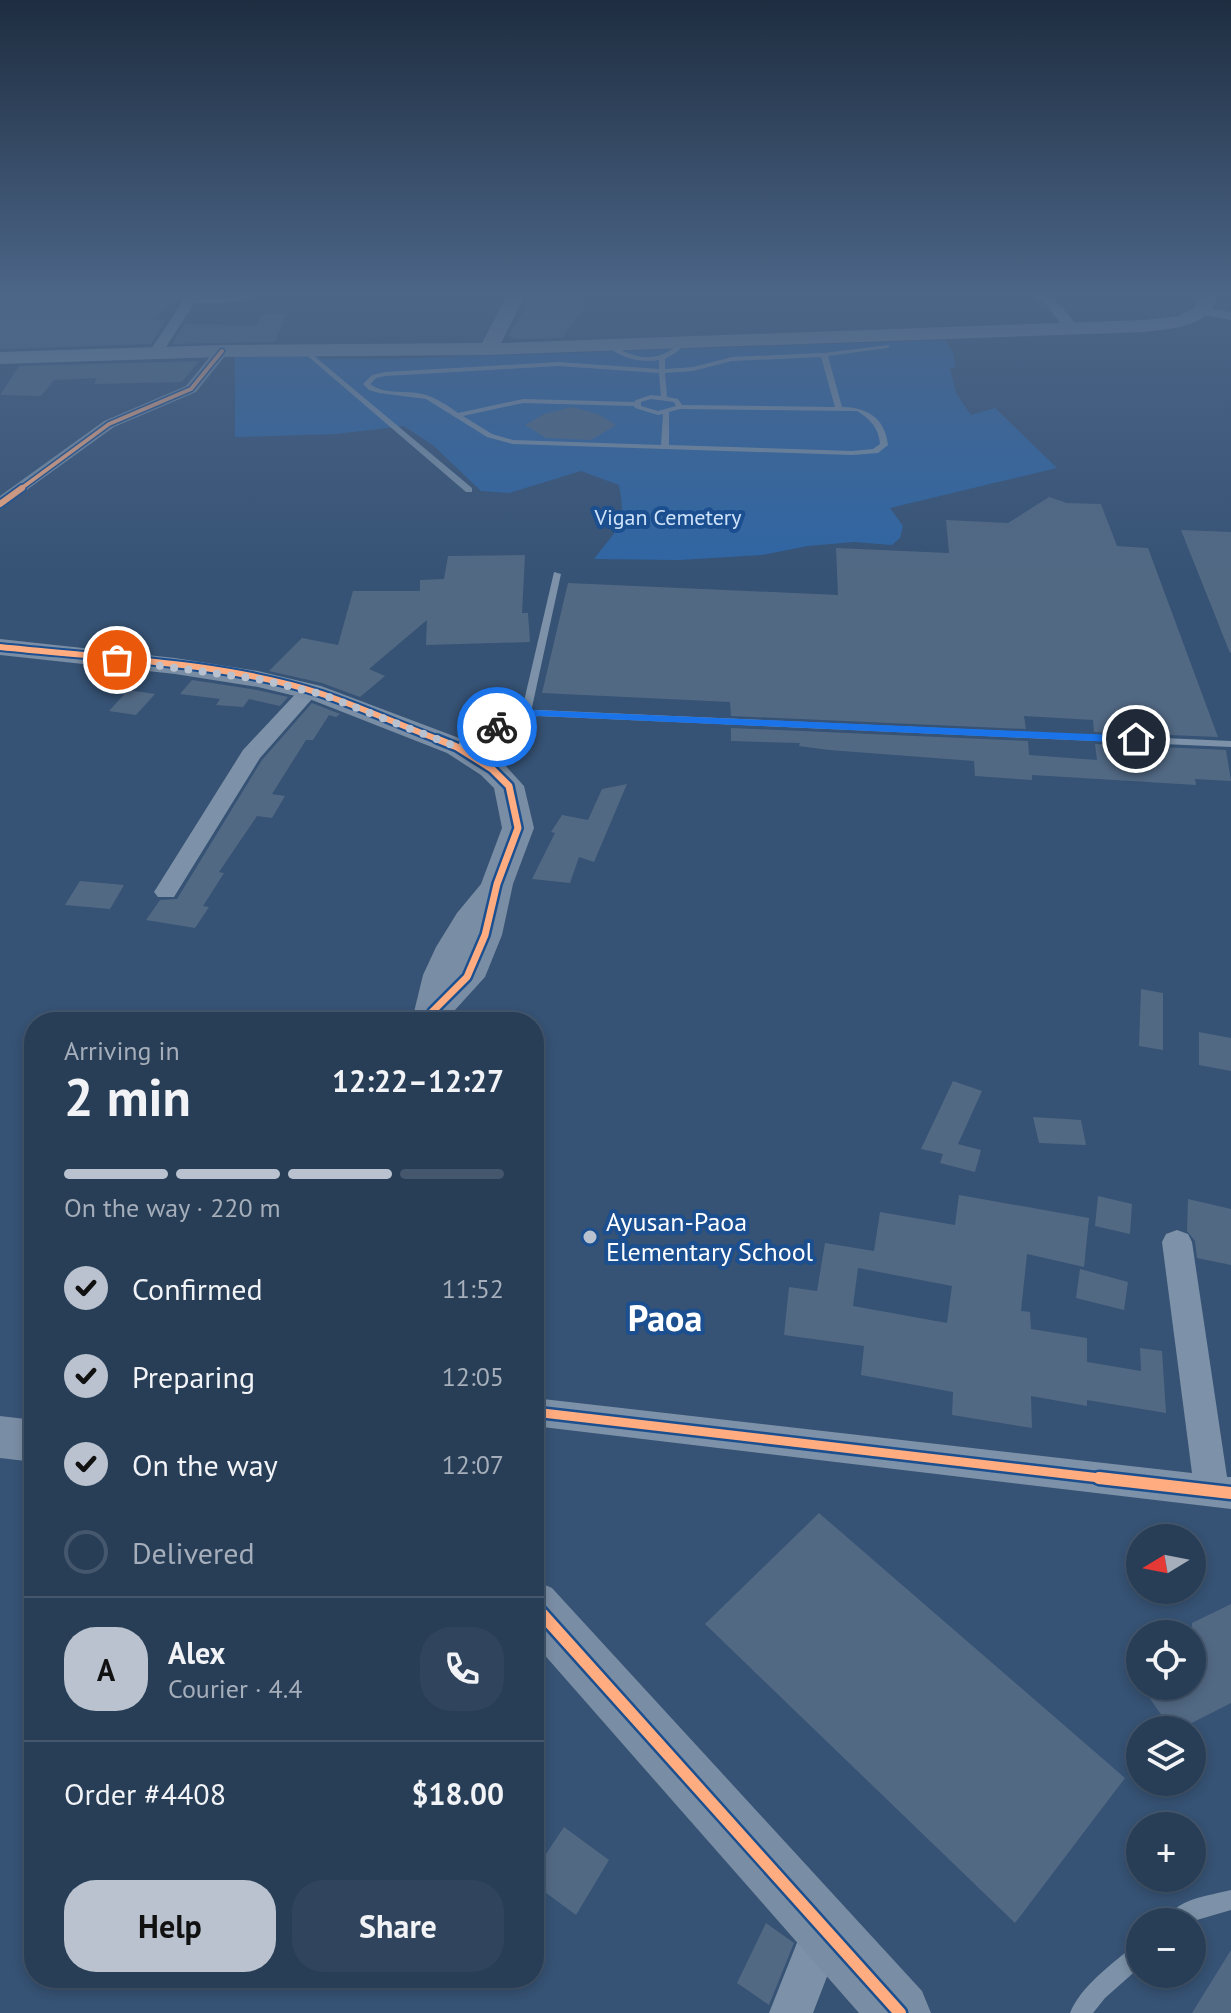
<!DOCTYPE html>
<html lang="en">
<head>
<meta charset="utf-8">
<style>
  body { margin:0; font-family:"PT Sans",sans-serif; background:#30455d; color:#f1f3f6; height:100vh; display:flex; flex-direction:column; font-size:30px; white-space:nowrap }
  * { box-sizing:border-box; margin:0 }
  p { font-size:26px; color:#a5aeba }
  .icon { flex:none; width:44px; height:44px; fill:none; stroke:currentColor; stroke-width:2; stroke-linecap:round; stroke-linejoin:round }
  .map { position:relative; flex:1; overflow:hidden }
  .side { position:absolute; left:24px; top:1012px; width:520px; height:976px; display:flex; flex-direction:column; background:#283e57; border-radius:32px; box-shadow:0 4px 12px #0003,0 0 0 2px #44576d }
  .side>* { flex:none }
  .needle { width:52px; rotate:260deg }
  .tools { position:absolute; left:1126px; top:1524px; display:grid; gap:16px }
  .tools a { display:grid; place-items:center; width:80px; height:80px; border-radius:50%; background:#283e57; box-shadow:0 4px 12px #0003,0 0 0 2px #44576d; font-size:40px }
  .pin { position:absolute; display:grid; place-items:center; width:68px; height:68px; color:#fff; margin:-34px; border:4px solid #fff; border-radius:50%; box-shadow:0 2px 8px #0007 }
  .courier { position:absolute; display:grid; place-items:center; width:80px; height:80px; margin:-40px; border:6px solid #1a73e8; border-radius:50%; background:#fff; color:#222; box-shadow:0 2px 10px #0007 }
  .summary em { font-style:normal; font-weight:700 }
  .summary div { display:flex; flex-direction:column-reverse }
  .summary { display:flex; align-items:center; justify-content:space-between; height:136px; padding:0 40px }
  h1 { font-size:52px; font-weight:700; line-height:60px }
  .bar { display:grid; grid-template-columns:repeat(4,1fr); gap:12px 8px; align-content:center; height:96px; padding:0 40px }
  .bar i { height:10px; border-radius:6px; background:#44576d }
  .bar .selected { background:#b9c2ce }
  .bar p { grid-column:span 4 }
  .line { display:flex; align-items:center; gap:20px; padding:0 40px; border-top:2px solid #44576d }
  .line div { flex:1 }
  .round { display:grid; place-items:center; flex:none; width:84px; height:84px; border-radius:32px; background:#30455d }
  ol { padding:0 40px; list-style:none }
  li { display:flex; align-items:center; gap:24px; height:88px }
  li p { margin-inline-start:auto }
  li .icon { padding:8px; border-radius:50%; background:#b9c2ce; color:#111; stroke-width:4 }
  li:last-child { color:#a5aeba }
  li i { width:44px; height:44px; border:4px solid #44576d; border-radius:50% }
  .cta { display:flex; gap:16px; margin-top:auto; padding:16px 40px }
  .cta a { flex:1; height:92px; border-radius:32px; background:#b9c2ce; color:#111; font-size:32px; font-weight:700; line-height:92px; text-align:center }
  .cta a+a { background:#30455d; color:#f1f3f6 }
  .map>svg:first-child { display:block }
  .green { fill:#2f66a5 }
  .building { fill:#526984; fill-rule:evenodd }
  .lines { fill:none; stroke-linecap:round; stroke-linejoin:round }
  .lane { fill:#7d92a8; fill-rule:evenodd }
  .street { fill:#7d92a8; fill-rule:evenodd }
  .secondary { fill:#798da4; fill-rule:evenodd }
  .cycleway-far4-casing { stroke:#1b4f8f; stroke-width:7 }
  .cycleway-far3-casing { stroke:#1b4f8f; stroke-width:10 }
  .cycleway-far2-casing { stroke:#1b4f8f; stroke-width:12 }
  .cycleway-far1-casing { stroke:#1b4f8f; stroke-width:14 }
  .cycleway-casing { stroke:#1b4f8f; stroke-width:17 }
  .cycleway-far4 { stroke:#ffac80; stroke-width:4 }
  .cycleway-far3 { stroke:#ffac80; stroke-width:6 }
  .cycleway-far2 { stroke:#ffac80; stroke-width:7 }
  .cycleway-far1 { stroke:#ffac80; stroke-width:9 }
  .cycleway { stroke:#ffac80; stroke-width:12 }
  .route { fill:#1a73e8 }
  .done { stroke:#b9c2ce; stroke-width:8; stroke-dasharray:0 14.4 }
  .poi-dot { fill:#b9c2ce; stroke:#1b4f8f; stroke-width:3 }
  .labels { text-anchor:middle; stroke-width:8; stroke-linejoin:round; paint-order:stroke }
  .far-park-label { font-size:22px; fill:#cfe3fa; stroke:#1b4f8f }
  .poi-label { font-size:26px; fill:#fff; stroke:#1b4f8f; text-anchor:start }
  .near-quarter-label { font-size:36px; font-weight:bold; fill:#fff; stroke:#1b4f8f }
</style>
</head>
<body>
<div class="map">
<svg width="1231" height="2013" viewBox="0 0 1231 2013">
  <rect width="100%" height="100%" fill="#365274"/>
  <!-- green -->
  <path class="green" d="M 944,340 L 953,353 L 955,368 L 950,368 L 956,393 L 971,415 L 995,408 L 1057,468 L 890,508 L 903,526 L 900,538 L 892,545 L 854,542 L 808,546 L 762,555 L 680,560 L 594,559 C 618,528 627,526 619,485 L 581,471 L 509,493 L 481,491 L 434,446 L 404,426 L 336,434 L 235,437 L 235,353 L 315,353 L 321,359 L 386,359 Z"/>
  <!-- building -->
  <path class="building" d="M 0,294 L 142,294 L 179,296 L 152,320 L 166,320 L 151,344 L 0,349 Z
    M 534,294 L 575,294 L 572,300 L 589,301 L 562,338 L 517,339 L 508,336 Z
    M 263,314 L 286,314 L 275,342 L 172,344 L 184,324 L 256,325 Z
    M 199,361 L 182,382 L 94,384 L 97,378 L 54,380 L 41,396 L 0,395 L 19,366 Z
    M 572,407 L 598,414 L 616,425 L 591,440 L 546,438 L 525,425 L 544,414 Z
    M 1049,497 L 1067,503 L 1101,504 L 1117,546 L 1148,548 L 1218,737 L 1094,732 L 1093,720 L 1024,716 L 1026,729 L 731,716 L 730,702 L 542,693 L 568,583 L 838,595 L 836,548 L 949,553 L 946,520 L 1008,523 Z
    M 1181,530 L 1231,532 L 1231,652 L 1230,653 Z
    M 525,555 L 522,613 L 528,613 L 530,642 L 426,645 L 427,620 L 369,669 L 385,676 L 360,697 L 322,683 L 269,671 L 302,638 L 338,645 L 353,591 L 420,591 L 420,580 L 444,579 L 448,556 Z
    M 192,680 L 257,690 L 288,697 L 280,706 L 249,699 L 243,707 L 216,705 L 220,699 L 180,694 Z
    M 128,690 L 155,694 L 136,715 L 109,711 Z
    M 312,703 L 340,714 L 336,717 L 329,715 L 313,740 L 306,740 L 272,794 L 285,796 L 272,818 L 257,816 L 219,872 L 224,873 L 203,906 L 209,907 L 195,928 L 146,920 L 160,900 L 177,899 L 262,760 Z
    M 731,728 L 1028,741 L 1029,755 L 1097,760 L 1095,744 L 1226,750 L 1231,781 L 1195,779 L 1196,785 L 1032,775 L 1032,780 L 975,776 L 974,761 L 829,750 L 799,746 L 800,743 L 731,741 Z
    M 627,784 L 594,862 L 579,857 L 570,883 L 532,879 L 555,833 L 551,832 L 562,815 L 588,820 L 602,789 Z
    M 80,881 L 124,885 L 110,909 L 65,905 Z
    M 1141,989 L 1163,993 L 1163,1050 L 1139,1046 Z
    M 1199,1032 L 1231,1038 L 1231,1071 L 1199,1065 Z
    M 953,1081 L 982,1091 L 958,1144 L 981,1150 L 975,1172 L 940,1163 L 943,1154 L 921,1149 Z
    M 1033,1117 L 1081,1120 L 1086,1145 L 1039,1143 Z
    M 959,1195 L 1089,1218 L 1084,1267 L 1027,1254 L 1021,1311 L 1030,1312 L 1031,1329 L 1087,1338 L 1087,1362 L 1141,1371 L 1140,1348 L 1162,1351 L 1166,1413 L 1087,1400 L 1087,1406 L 1031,1396 L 1032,1428 L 952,1415 L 953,1392 L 861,1375 L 864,1346 L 784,1335 L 789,1287 L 817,1291 L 825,1243 L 874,1251 L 880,1212 L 955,1225 ZM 858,1268 L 952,1286 L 947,1323 L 853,1306 Z
    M 1098,1196 L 1132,1204 L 1130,1234 L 1095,1226 Z
    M 1188,1199 L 1231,1209 L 1231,1265 L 1197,1258 L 1195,1241 L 1187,1231 Z
    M 1080,1269 L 1128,1282 L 1124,1310 L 1076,1298 Z
    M 819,1513 L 1125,1778 L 1015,1923 L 705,1624 Z
    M 1231,1604 L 1231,1703 L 1178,1730 L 1172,1730 L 1141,1686 L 1192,1686 L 1192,1623 Z
    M 564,1827 L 609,1860 L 576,1915 L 534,1884 L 534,1872 Z
    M 766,1923 L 794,1943 L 769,2005 L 737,1983 Z
    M 1231,1950 L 1231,2013 L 1192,2013 Z"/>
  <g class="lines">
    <!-- lane -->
    <path class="lane" d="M 254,294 L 266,294 L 224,303 L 189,303 L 186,301 L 189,299 L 224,299 Z
      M 680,342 L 685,343 L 677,352 L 665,359 L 665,369 L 693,367 L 732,357 L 824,353 L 889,345 L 889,347 L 887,348 L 828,356 L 842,407 C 867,407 885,418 888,445 L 878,453 L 852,455 L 513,444 L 487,437 L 426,399 L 379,393 L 369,390 L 363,384 L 372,375 L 385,372 L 558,362 L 659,369 L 659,360 C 638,363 620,358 605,344 L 610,343 C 633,360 660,364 680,342 ZM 821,357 L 835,407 L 682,405 L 678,399 L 667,397 L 665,373 L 693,371 L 732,361 ZM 558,366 L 659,373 L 661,396 L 651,395 L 636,400 L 634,402 L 523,399 L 458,413 C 447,405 435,397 422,394 C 404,390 385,395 370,384 L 376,378 L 385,376 ZM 651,399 L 674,402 L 676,406 L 658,411 L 641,406 L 641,402 ZM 523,403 L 634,406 L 635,408 L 658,415 L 663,414 L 661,445 L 513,440 L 492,434 L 463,416 ZM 680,409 L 857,411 C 870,419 879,428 880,444 L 873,449 L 852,451 L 669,445 L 669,412 Z
      M 303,350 L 307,350 L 472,488 L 472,492 L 466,492 L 303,352 Z
      M 554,572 L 561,574 L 531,712 L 538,710 L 1231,741 L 1231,747 L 538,716 L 515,721 L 460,749 L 454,749 L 454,745 L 509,717 L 521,714 Z
      M 1231,1890 L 1231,1910 L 1190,1922 L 1165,1922 C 1175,1898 1209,1896 1231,1890 Z
      M 1140,1943 L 1140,1967 L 1105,1998 L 1093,2013 L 1070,2013 C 1081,1986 1111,1965 1133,1946 Z"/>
    <!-- street -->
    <path class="street" d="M 188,294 L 200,294 L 161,355 L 151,355 L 149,352 Z
      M 1030,294 C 1056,294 1064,309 1079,329 L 1077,332 L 1067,332 L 1046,304 Z
      M 1202,307 L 1231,312 L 1231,320 L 1197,314 L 1195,311 Z
      M 222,347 L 229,351 L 196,392 L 114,427 L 0,509 L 0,496 L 104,421 L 186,386 L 217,348 Z
      M 309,685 L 319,691 L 260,758 L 174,897 L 158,897 L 154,892 L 243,750 L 302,687 Z
      M 1177,1230 L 1188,1234 L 1192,1242 L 1227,1477 L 1231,1477 L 1231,1509 L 534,1426 L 534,1398 L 1192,1473 L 1162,1242 L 1166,1234 Z
      M 823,1908 L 838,1915 L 845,1930 L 813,2013 L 769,2013 L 808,1915 Z"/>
    <!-- secondary -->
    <path class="secondary" d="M 508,294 L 526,294 L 501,343 L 1145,320 L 1179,316 L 1195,307 L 1200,294 L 1218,294 C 1210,328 1174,328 1145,332 L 488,355 L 222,357 L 0,364 L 0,352 L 222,345 L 482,343 Z
      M 0,639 L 175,658 L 258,671 L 321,686 L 467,741 L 503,763 L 524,786 L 534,828 L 513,884 L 502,935 L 485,977 L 445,1021 L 419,1021 L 414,1012 L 423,975 L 436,947 L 457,913 L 481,884 L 502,828 L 494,788 L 481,775 L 447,753 L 312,700 L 258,687 L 175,674 L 0,655 Z
      M 0,1416 L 34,1420 L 34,1462 L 0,1458 Z
      M 534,1580 L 552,1588 L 922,1991 L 931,2013 L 859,2013 L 534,1643 Z"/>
    <!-- cycleway-far4 casing -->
    <g class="cycleway-far4-casing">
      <path id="cycleway-far4" d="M 19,490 L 109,424 L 191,389 L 222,351"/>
    </g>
    <!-- cycleway-far3 casing -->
    <g class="cycleway-far3-casing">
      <path id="cycleway-far3" d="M 0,504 L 22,488
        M 0,647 C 103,658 224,662 322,694 C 363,708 402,726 442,741"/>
    </g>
    <!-- cycleway-far2 casing -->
    <g class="cycleway-far2-casing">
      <path id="cycleway-far2" d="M 432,1012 L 467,977 L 485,935 L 497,884 L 518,828 L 509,786 L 492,769 L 457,747 L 437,739"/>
    </g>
    <!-- cycleway-far1 casing -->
    <g class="cycleway-far1-casing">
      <path id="cycleway-far1" d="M 534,1412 L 1117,1480"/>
    </g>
    <!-- cycleway casing -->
    <g class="cycleway-casing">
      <path id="cycleway" d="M 1099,1478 L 1231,1493
        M 534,1605 L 900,2013"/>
    </g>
    <!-- cycleway-far4 -->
    <use href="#cycleway-far4" class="cycleway-far4"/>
    <!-- cycleway-far3 -->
    <use href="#cycleway-far3" class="cycleway-far3"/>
    <!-- cycleway-far2 -->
    <use href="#cycleway-far2" class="cycleway-far2"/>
    <!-- cycleway-far1 -->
    <use href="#cycleway-far1" class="cycleway-far1"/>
    <!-- cycleway -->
    <use href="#cycleway" class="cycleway"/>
  </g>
  <!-- sky -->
  <linearGradient id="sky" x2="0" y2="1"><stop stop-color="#1e2d40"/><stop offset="0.51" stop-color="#4c6688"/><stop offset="1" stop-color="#4c6688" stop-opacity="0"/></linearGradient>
  <rect width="1231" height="576" fill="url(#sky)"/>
  <!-- route -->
  <path class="route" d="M 534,710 L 1136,736 L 1142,739 L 1136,743 L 539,716 L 497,730 L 491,727 Z"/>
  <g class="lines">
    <!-- done -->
    <path class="done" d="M 117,660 L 258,679 L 321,694 L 457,747 L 497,727"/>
  </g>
  <!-- markers -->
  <circle class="poi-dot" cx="590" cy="1237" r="8"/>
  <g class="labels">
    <!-- far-park labels -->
    <g class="far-park-label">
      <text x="668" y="525">Vigan Cemetery</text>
    </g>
    <!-- poi labels -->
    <g class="poi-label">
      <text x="606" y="1231">Ayusan-Paoa<tspan x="606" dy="30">Elementary School</tspan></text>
    </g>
    <!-- near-quarter labels -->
    <g class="near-quarter-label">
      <text x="665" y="1331">Paoa</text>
    </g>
  </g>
</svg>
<div class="tools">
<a><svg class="needle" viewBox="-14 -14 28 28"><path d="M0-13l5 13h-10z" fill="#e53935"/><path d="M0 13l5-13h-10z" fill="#a5aeba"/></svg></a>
<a><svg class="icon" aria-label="locate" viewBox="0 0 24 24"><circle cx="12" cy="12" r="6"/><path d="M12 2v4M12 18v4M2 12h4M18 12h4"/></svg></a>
<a><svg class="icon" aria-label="layers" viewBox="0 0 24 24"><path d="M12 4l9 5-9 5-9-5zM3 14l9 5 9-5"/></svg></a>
<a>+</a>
<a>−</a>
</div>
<div class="pin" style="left:117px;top:660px;background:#ea580c"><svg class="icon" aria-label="bag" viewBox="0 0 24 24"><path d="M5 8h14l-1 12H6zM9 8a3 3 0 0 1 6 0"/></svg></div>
<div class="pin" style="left:1136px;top:739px;background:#1f2937"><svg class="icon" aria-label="home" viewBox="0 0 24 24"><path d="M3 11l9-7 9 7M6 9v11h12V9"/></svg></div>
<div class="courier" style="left:497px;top:727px"><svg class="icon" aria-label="bike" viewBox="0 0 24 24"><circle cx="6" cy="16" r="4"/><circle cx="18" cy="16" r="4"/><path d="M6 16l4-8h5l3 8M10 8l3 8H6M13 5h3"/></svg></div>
<section class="side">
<div class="summary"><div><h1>2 min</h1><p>Arriving in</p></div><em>12:22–12:27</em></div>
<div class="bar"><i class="selected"></i><i class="selected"></i><i class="selected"></i><i></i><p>On the way · 220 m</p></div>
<ol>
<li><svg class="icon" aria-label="check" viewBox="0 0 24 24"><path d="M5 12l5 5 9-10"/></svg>Confirmed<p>11:52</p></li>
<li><svg class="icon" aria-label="check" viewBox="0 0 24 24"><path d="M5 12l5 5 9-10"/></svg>Preparing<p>12:05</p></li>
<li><svg class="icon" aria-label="check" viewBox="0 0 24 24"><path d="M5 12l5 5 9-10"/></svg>On the way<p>12:07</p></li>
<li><i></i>Delivered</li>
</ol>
<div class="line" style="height:144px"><b class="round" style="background:#b9c2ce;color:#111">A</b><div><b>Alex</b><p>Courier · 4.4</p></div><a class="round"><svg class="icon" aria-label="phone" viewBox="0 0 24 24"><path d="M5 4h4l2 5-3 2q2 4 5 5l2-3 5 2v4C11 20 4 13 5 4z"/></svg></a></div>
<div class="line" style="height:104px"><div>Order #4408</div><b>$18.00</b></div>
<div class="cta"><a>Help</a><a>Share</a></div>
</section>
</div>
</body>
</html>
